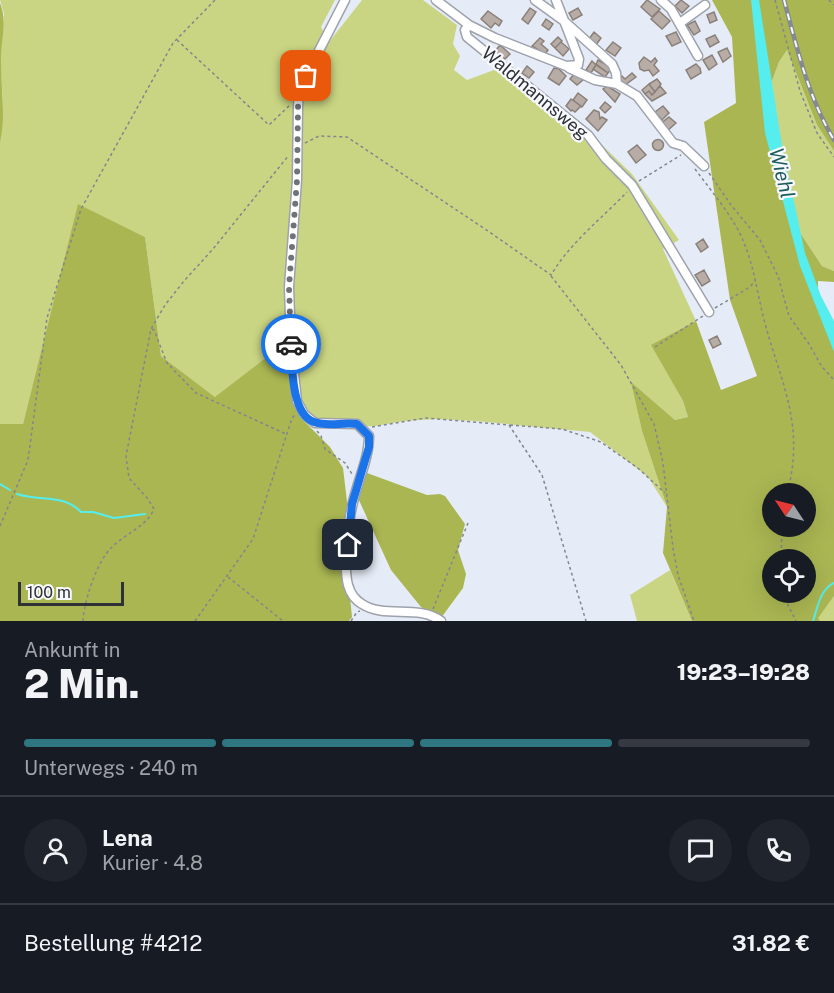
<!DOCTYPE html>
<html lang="de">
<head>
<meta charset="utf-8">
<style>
  body { margin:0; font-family:"Public Sans",sans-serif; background:#20242c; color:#f1f3f6; height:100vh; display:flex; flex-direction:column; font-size:22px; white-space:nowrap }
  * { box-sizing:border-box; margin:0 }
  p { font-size:20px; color:#9ea1a6 }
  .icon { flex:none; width:33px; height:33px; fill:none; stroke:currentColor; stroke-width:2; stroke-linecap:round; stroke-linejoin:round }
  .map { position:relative; height:621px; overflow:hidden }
  .sheet { display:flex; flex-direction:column; background:#171b24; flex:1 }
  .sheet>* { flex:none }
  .needle { width:39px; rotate:305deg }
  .tools { position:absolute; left:762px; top:483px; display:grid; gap:12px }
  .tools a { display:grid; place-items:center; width:54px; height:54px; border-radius:50%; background:#171b24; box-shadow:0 6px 24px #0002; font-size:30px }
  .scale { position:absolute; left:18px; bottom:15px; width:106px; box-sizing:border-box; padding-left:6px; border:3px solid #2e3135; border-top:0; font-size:16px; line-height:21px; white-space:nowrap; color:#2e3135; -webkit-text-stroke:4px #f7f9fe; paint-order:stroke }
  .pin { position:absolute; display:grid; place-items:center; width:51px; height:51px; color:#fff; margin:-26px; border-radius:12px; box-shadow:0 3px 9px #0006 }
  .courier { position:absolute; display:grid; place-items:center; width:60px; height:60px; margin:-30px; border:4px solid #1a73e8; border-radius:50%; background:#fff; color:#222; box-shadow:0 2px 8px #0007 }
  .summary em { font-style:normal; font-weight:800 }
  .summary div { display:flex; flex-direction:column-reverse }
  .summary { display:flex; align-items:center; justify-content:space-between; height:102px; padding:0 24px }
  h1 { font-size:39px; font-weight:800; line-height:45px }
  .bar { display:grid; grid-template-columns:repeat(4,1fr); gap:9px 6px; align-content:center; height:72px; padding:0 24px }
  .bar i { height:8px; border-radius:4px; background:#363941 }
  .bar .selected { background:#2e7680 }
  .bar p { grid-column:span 4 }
  .line { display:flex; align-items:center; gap:15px; padding:0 24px; border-top:2px solid #363941 }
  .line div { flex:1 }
  .round { display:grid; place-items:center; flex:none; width:63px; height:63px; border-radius:32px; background:#20242c }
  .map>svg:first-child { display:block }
  .green { fill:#cad583 }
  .forest { fill:#aab652; fill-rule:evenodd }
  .water { fill:#55eded }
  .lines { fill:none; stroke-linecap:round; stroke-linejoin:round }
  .stream { stroke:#55eded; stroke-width:2 }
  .building { fill:#b8ada6; stroke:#8a8079; stroke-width:1.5 }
  .street-casing { stroke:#9da2ac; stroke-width:11 }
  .path { stroke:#82868e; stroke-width:1.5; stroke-dasharray:3 3; stroke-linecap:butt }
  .street { stroke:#fff; stroke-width:8 }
  .rail-casing { stroke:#858991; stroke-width:4.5 }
  .rail { stroke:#f7f9fe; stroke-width:2; stroke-dasharray:7; stroke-linecap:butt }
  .done { stroke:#6e7279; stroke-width:6; stroke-dasharray:0 10.8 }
  .route { stroke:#1a73e8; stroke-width:8 }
  .labels { text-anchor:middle; stroke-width:4.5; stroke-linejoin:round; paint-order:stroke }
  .street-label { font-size:18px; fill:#2e3135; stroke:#f7f9fe }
  .water-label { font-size:20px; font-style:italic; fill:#1f5d5d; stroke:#f7f9fe }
</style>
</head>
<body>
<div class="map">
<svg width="834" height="621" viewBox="0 0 834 621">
  <rect width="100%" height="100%" fill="#e6ecf7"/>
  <!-- green -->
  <path class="green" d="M 0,0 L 335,0 L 321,27 L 329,42 L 362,0 L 423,0 L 457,25 L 453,44 L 460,56 L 454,70 L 467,80 L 494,70 L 503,61 L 578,122 L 632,174 L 679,240 L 663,249 L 696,321 L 652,346 L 683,401 L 688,417 L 675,420 L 632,383 L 642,431 L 667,507 L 648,477 L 590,432 L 475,421 L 437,419 L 404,421 L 375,426 L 312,427 L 302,419 L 295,402 L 215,397 L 161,356 L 145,237 L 79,205 L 23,424 L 0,424 L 0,109 L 2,118 L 3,100 L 0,61 L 4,14 Z
    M 787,50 L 817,125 L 834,151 L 834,271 L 822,266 L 791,219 L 769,89 L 779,62 Z
    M 670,570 L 692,621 L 637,621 L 630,595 Z
    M 834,596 L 834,621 L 820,621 L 817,618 Z"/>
  <!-- forest -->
  <path class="forest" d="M 712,0 L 834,0 L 834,151 L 817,125 L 787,50 L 779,62 L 769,89 L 791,219 L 822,266 L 834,271 L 834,282 L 818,281 L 818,295 L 834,331 L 834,596 L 818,618 L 820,621 L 692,621 L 663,553 L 667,507 L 642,431 L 631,382 L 675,420 L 688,417 L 683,401 L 651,345 L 696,321 L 721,390 L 757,376 L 730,300 L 704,122 L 736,103 L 732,37 ZM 772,494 L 806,494 L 806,526 L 772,526 ZM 772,560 L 806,560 L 806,592 L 772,592 Z
    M 0,3 C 8,22 0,42 1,63 C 1,89 6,116 0,142 Z
    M 78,204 L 145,237 L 161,356 L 215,397 L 289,340 L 295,402 L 302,419 L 330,447 L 343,468 L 348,510 L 345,546 L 352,617 L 349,621 L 0,621 L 0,424 L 23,424 Z
    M 367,473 L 427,495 L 440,494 L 445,496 L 465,524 L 458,550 L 466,574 L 463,588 L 441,618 L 421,607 L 391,570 L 352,485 Z"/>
  <!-- water -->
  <path class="water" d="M 751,0 L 759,0 L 782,146 L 805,253 L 821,296 L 834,321 L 834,352 L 800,266 L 765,133 Z"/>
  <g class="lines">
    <!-- stream -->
    <path class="stream" d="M 0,484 L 10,490
      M 17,494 C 41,502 62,493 81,512 L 93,512 L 114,518 L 145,514
      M 813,621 C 818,606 820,590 834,583"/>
  </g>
  <!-- building -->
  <path class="building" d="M 647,0 L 660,9 L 652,17 L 641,7 Z
    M 681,0 L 689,6 L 682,13 L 675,6 Z
    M 530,8 L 536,12 L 528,24 L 522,19 Z
    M 578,8 L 582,15 L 573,20 L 569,13 Z
    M 488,11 L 502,21 L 499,26 L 495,23 L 491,28 L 481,19 Z
    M 659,11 L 670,21 L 662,29 L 651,19 Z
    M 714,12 L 717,20 L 710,23 L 707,15 Z
    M 546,19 L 553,24 L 549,30 L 542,25 Z
    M 695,21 L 700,31 L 694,35 L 687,25 Z
    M 594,32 L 601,38 L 596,45 L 589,39 Z
    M 676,32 L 681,42 L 672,46 L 666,36 Z
    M 715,35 L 719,42 L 710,47 L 706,39 Z
    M 558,37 L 562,41 L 555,48 L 551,44 Z
    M 540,38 L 544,41 L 541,44 L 548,50 L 545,54 L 532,46 Z
    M 561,42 L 569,49 L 563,56 L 555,48 Z
    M 613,42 L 621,48 L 615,56 L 606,50 Z
    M 500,45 L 510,54 L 505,59 L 495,51 Z
    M 727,48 L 731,56 L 723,62 L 718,52 Z
    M 712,55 L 717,64 L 709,70 L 703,60 Z
    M 644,57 L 651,62 L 655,58 L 657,61 L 654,65 L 659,71 L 653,76 L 649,70 L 644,71 L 640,69 L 639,63 Z
    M 598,60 L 612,68 L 608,73 L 596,64 Z
    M 592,61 L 596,65 L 591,73 L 586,70 Z
    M 696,64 L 700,68 L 701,73 L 691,79 L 686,70 Z
    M 596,65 L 608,73 L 605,77 L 593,69 Z
    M 527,66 L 534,72 L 529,78 L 522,73 Z
    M 554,68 L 559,69 L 566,76 L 559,85 L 548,78 Z
    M 575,73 L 583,80 L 577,85 L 570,79 Z
    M 632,73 L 636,77 L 625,85 L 619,79 L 622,76 L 625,79 Z
    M 657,79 L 661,84 L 655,92 L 649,84 Z
    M 649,84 L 655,92 L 652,95 L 649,91 L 645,94 L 642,90 Z
    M 607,86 L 620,94 L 615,102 L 603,89 Z
    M 660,86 L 666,93 L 652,101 L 645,94 L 649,91 L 652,95 Z
    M 578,93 L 587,100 L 582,107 L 573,100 Z
    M 571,99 L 581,106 L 575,112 L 572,110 L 571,111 L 566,106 Z
    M 605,102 L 611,107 L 605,113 L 600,108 Z
    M 663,106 L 669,113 L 662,120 L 655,112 Z
    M 594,110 L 599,112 L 600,119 L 602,117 L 607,120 L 598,131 L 586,119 Z
    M 669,117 L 676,123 L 666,132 L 660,124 Z
    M652.5 145a5.5 5.5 0 1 1 11 0a5.5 5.5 0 1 1-11 0Z
    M 637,145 L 646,155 L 636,163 L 628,152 Z
    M 703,239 L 708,247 L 701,252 L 696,244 Z
    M 704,270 L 710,281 L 702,286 L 695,275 Z
    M 717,336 L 721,344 L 713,348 L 709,340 Z"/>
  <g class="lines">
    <!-- street casing -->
    <g class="street-casing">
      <path id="street" d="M 345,0 L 306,76 L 299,90 L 298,107 L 297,180 L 289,287 L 291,345 L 297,401 L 304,414 L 315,423 L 357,424 L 369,436 C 369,458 358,480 353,502 C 348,522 343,566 348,585 C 350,592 355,600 362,604 C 385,619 418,604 441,621
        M 436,0 L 469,25 L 495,38 L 566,66 L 578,65 L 579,59 L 556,0
        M 535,0 L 564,21 L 612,64 L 616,73 L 617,84 L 637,96 L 673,143 L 683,146 L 704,166
        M 661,0 L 671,9 L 698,56
        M 680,23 L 705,5
        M 469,25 L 465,30 L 467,37 L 588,135 L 606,159 L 632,185 L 709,312
        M 569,68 L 595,80 L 617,84"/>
    </g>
    <!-- path -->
    <path class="path" d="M 775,0 L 800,91 L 817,133 L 834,157
      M 829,0 L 834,5
      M 177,40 L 269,125 L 290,105
      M 305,143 L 319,136 L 347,137 L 488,231 L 551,275 C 570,243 601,219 627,192
      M 695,169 C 709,188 725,207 737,228 C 752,255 756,286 763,316 C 780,382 806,423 787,494
      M 709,173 L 731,205 L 760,240 L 778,276 L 789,316 L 809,344 L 822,367 L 834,380
      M 639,181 L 681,155
      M 551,276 L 621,365 L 654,424 L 663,463 L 673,548 L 678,575 L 694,621
      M 715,308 L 750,287 L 755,281
      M 152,329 L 154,330 L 167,363 L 196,393 L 286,434
      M 655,347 L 703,316
      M 510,425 L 562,429 L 601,442 L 639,469 L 665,493
      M 372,427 L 426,418 L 509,425 L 542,475 L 586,621
      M 317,431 L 321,436 L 325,449 L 345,463 L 352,474
      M 0,526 L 28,460 L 47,318 L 81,209 L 173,43 L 215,0
      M 781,560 L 782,526
      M 228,577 L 283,621
      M 785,592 L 787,603 L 796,621
      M 433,609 L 468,523
      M 83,621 C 84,601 97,561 112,547 C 125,534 147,526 154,509 L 148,499 L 129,478 L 126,456 L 151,329 L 165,305 L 184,281 L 213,249 L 289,155
      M 195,621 L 253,539 L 292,418 L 296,414
      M 351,621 L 357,612 L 360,611"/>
    <!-- street -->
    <use href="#street" class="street"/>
    <!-- rail casing -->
    <g class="rail-casing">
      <path id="rail" d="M 784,0 C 797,48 808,97 834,140"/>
    </g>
    <!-- rail -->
    <use href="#rail" class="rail"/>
  </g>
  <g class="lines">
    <!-- done -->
    <path class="done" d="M 291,344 L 289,287 L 297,180 L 298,107 L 300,90 L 306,76"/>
    <!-- route -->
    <path class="route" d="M 291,344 C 292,365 291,414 314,422 C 327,427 343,422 357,424 L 369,436 L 369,447 L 352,504 L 348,545"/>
  </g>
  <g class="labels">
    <!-- street labels -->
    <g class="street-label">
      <text transform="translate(535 93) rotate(40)" y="6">Waldmannsweg</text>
    </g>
    <!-- water labels -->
    <g class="water-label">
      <text transform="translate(782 173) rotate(76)" y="7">Wiehl</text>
    </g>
  </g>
</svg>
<div class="tools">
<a><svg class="needle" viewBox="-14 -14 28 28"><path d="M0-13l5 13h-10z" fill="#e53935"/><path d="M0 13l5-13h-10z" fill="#9ea1a6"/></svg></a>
<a><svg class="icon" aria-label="locate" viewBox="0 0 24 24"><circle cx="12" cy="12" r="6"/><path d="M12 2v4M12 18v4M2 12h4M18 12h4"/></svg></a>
</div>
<div class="scale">100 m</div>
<div class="pin" style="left:306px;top:76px;background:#ea580c"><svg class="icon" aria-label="bag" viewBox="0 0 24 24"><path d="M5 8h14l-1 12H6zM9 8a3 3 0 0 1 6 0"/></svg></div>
<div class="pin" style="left:348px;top:545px;background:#1f2937"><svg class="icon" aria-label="home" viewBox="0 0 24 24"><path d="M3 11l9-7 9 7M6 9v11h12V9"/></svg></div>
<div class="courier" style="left:291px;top:344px"><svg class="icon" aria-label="car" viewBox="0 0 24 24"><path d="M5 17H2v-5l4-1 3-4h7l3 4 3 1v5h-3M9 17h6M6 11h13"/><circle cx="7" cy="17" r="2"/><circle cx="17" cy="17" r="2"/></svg></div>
</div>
<section class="sheet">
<div class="summary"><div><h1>2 Min.</h1><p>Ankunft in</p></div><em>19:23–19:28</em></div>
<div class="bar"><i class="selected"></i><i class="selected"></i><i class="selected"></i><i></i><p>Unterwegs · 240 m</p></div>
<div class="line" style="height:108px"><a class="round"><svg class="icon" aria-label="person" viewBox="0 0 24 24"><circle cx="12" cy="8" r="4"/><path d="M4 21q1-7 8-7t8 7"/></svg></a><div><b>Lena</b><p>Kurier · 4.8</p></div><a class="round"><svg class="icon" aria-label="chat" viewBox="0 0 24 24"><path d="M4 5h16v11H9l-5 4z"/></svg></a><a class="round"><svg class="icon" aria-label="phone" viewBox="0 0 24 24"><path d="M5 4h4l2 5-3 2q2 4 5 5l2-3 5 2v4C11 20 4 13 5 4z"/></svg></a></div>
<div class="line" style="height:78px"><div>Bestellung #4212</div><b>31.82 €</b></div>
</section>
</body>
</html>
